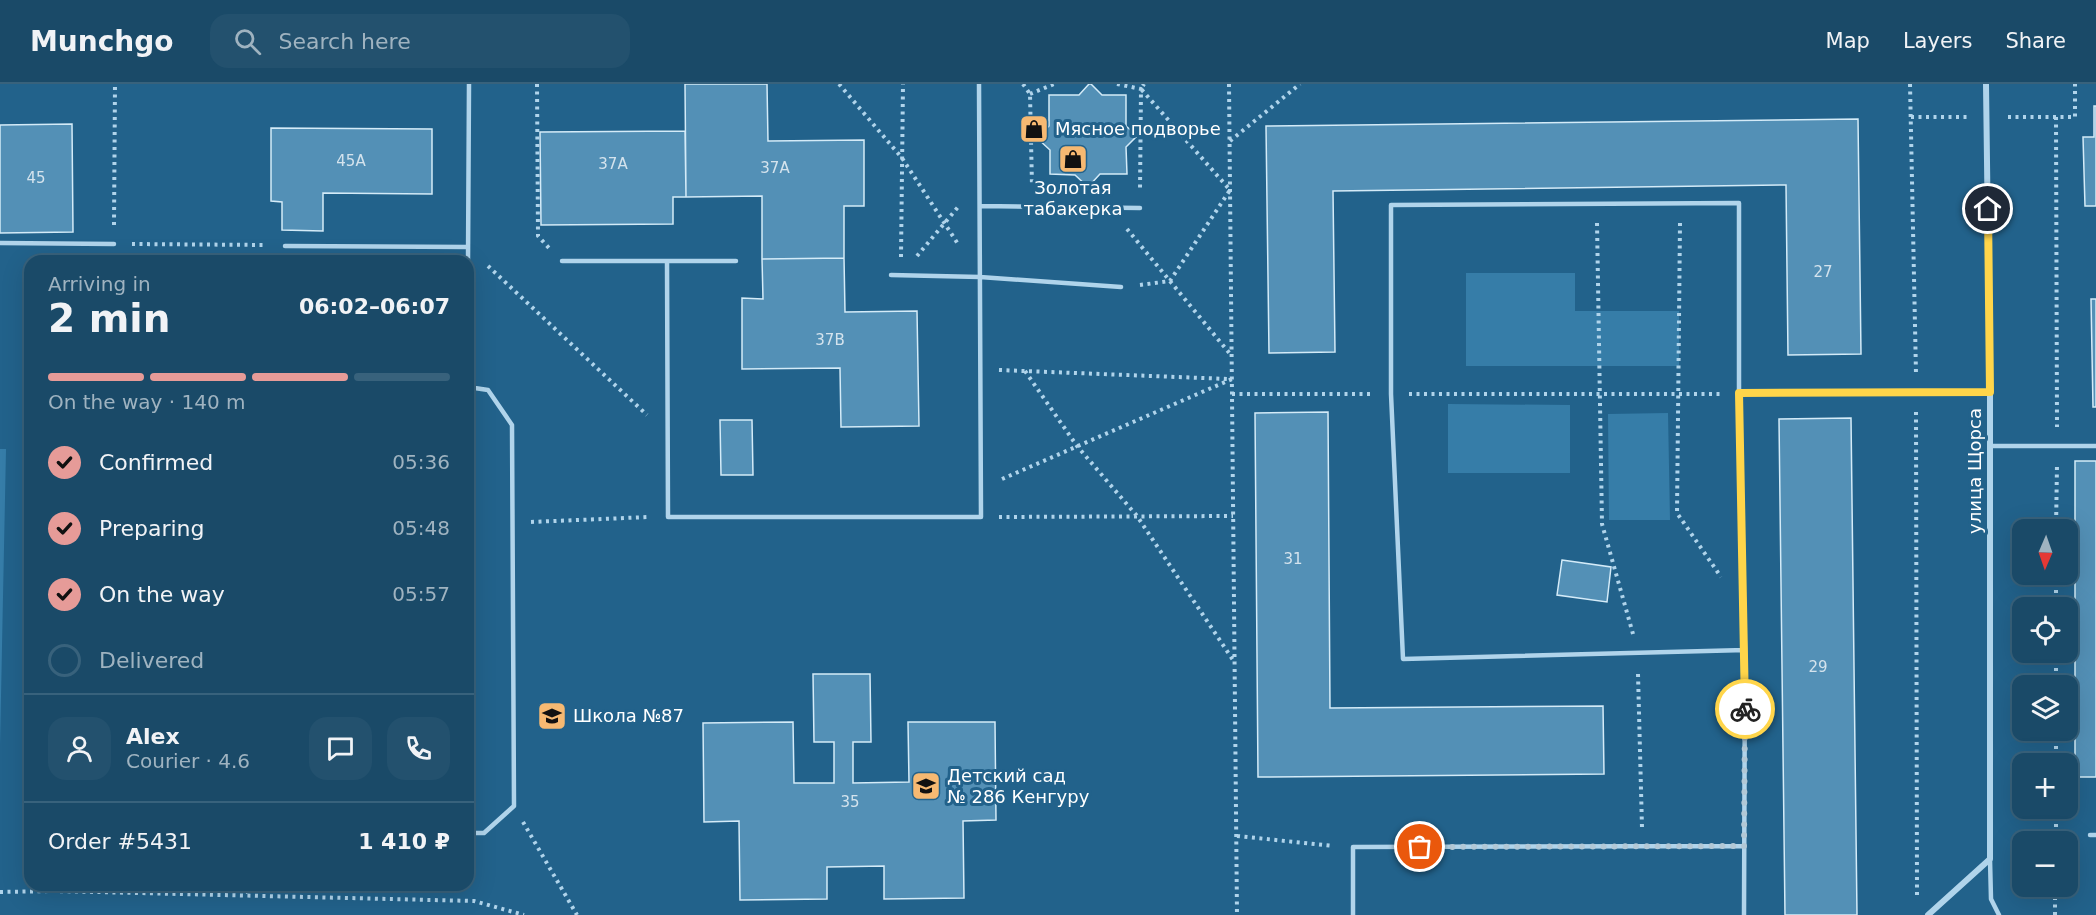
<!DOCTYPE html>
<html lang="en">
<head>
<meta charset="utf-8">
<style>
  body { margin:0; font-family:"DejaVu Sans",sans-serif; background:#23516e; color:#f1f3f6; height:100vh; display:flex; flex-direction:column; font-size:22px; white-space:nowrap }
  * { box-sizing:border-box; margin:0 }
  p { font-size:20px; color:#9fb3c0 }
  .icon { flex:none; width:33px; height:33px; fill:none; stroke:currentColor; stroke-width:2; stroke-linecap:round; stroke-linejoin:round }
  .map { position:relative; flex:1; overflow:hidden }
  .panel { position:absolute; left:24px; top:171px; width:450px; height:636px; display:flex; flex-direction:column; background:#1a4a68; border-radius:18px; box-shadow:0 6px 24px #0002,0 0 0 2px #38627c }
  .panel>* { flex:none }
  .needle { width:39px; rotate:182deg }
  .tools { position:absolute; left:2012px; top:435px; display:grid; gap:12px }
  .tools a { display:grid; place-items:center; width:66px; height:66px; border-radius:12px; background:#1a4a68; box-shadow:0 6px 24px #0002,0 0 0 2px #38627c; font-size:30px }
  .pin { position:absolute; display:grid; place-items:center; width:51px; height:51px; color:#fff; margin:-26px; border:3px solid #fff; border-radius:50%; box-shadow:0 2px 6px #0007 }
  .courier { position:absolute; display:grid; place-items:center; width:60px; height:60px; margin:-30px; border:4px solid #ffd54a; border-radius:50%; background:#fff; color:#222; box-shadow:0 2px 8px #0007 }
  .summary em { font-style:normal; font-weight:800 }
  .summary div { display:flex; flex-direction:column-reverse }
  .summary { display:flex; align-items:center; justify-content:space-between; height:102px; padding:0 24px }
  h1 { font-size:39px; font-weight:800; line-height:45px }
  .bar { display:grid; grid-template-columns:repeat(4,1fr); gap:9px 6px; align-content:center; height:72px; padding:0 24px }
  .bar i { height:8px; border-radius:4px; background:#38627c }
  .bar .current { background:#e69b98 }
  .bar p { grid-column:span 4 }
  .line { display:flex; align-items:center; gap:15px; padding:0 24px; border-top:2px solid #38627c }
  .line div { flex:1 }
  .round { display:grid; place-items:center; flex:none; width:63px; height:63px; border-radius:18px; background:#23516e }
  ol { padding:0 24px; list-style:none }
  li { display:flex; align-items:center; gap:18px; height:66px }
  li p { margin-inline-start:auto }
  li .icon { padding:6px; border-radius:50%; background:#e69b98; color:#111; stroke-width:4 }
  li:last-child { color:#9fb3c0 }
  li i { width:33px; height:33px; border:3px solid #38627c; border-radius:50% }
  header { display:flex; align-items:center; gap:36px; box-sizing:border-box; height:84px; padding:0 30px; background:#1a4a68; border-bottom:2px solid #38627c }
  header strong { font-size:28px }
  nav { display:flex; gap:33px; margin-inline-start:auto; font-size:21px }
  .search { width:420px; height:54px; background:#23516e; display:flex; align-items:center; gap:15px; box-sizing:border-box; padding:0 21px; border-radius:18px; color:#9fb3c0; font-size:22px }
  .map>svg:first-child { display:block }
  .green { fill:#367da8 }
  .building { fill:#5390b6; stroke:#d4ebf8; stroke-width:1.5 }
  .lines { fill:none; stroke-linecap:round; stroke-linejoin:round }
  .path { stroke:#b0d4eb; stroke-width:4; stroke-dasharray:3 4.5; stroke-linecap:butt }
  .lane { stroke:#b0d4eb; stroke-width:4.5 }
  .street { stroke:#b0d4eb; stroke-width:6 }
  .done { stroke:#b2c8d6; stroke-width:6; stroke-dasharray:0 10.8 }
  .route { stroke:#ffd54a; stroke-width:8 }
  .labels { text-anchor:middle; stroke-width:6; stroke-linejoin:round; paint-order:stroke }
  .number-label { font-size:15px; fill:#d4e3ed }
  .poi-label { font-size:18px; fill:#fff; stroke:#22628b; text-anchor:start }
  .street-label { font-size:18px; fill:#fff; stroke:#22628b }
</style>
</head>
<body>
<header>
<strong>Munchgo</strong>
<div class="search"><svg class="icon" aria-label="search" viewBox="0 0 24 24"><circle cx="10" cy="10" r="6"/><path d="M15 15l6 6"/></svg>Search here</div>
<nav><a>Map</a><a>Layers</a><a>Share</a></nav>
</header>
<div class="map">
<svg width="2096" height="831" viewBox="0 0 2096 831">
  <rect width="100%" height="100%" fill="#22628b"/>
  <!-- green -->
  <path class="green" d="M 1466,189 L 1575,189 L 1575,227 L 1679,227 L 1679,282 L 1466,282 Z
    M 1448,320 L 1570,321 L 1570,389 L 1448,389 Z
    M 1668,329 L 1670,436 L 1609,436 L 1608,330 Z
    M 0,365 L 6,365 L 0,662 Z"/>
  <!-- building -->
  <path class="building" d="M 685,0 L 767,0 L 768,57 L 864,56 L 864,122 L 844,122 L 844,174 L 762,175 L 762,112 L 686,113 Z
    M 1089,0 L 1091,0 L 1102,11 L 1126,11 L 1126,42 L 1137,52 L 1126,63 L 1127,90 L 1100,90 L 1088,103 L 1075,91 L 1050,90 L 1050,66 L 1037,54 L 1049,42 L 1049,11 L 1079,11 Z
    M 2094,22 L 2096,22 L 2096,122 L 2085,122 L 2083,53 L 2094,53 Z
    M 1858,35 L 1861,270 L 1788,271 L 1786,101 L 1333,107 L 1335,268 L 1269,269 L 1266,42 Z
    M 72,40 L 73,148 L 0,149 L 0,41 Z
    M 271,44 L 432,45 L 432,110 L 323,109 L 323,147 L 282,146 L 282,118 L 271,117 Z
    M 685,47 L 686,113 L 673,113 L 673,140 L 541,141 L 540,48 Z
    M 844,174 L 845,228 L 917,227 L 919,342 L 841,343 L 840,284 L 742,285 L 742,214 L 763,215 L 762,175 Z
    M 2091,215 L 2096,215 L 2096,323 L 2093,323 Z
    M 1328,328 L 1330,624 L 1603,622 L 1604,690 L 1258,693 L 1255,329 Z
    M 1851,334 L 1857,831 L 1785,831 L 1779,335 Z
    M 720,336 L 752,336 L 753,391 L 721,391 Z
    M 2075,377 L 2096,377 L 2096,693 L 2075,693 Z
    M 1562,476 L 1611,483 L 1607,518 L 1557,511 Z
    M 813,590 L 870,590 L 871,658 L 853,658 L 853,699 L 909,698 L 908,638 L 995,638 L 996,736 L 963,737 L 964,814 L 884,815 L 884,782 L 827,783 L 827,815 L 740,816 L 739,737 L 704,738 L 703,639 L 793,638 L 794,699 L 834,699 L 834,658 L 814,658 Z
    M 468,620 L 469,620 L 468,695 Z"/>
  <g class="lines">
    <!-- path -->
    <path class="path" d="M 537,0 L 538,152 L 549,164
      M 839,0 L 902,74 L 958,160
      M 1023,0 L 1030,10 L 1032,102
      M 1117,0 L 1141,5 L 1140,106
      M 1229,0 L 1237,831
      M 1910,0 L 1916,290
      M 1030,10 L 1054,0
      M 1911,33 L 1967,33
      M 2008,33 L 2075,33 L 2075,0
      M 2056,33 L 2057,343
      M 1230,57 L 1300,0
      M 1597,139 L 1602,440 L 1633,550
      M 1680,139 L 1677,429 L 1721,493
      M 114,141 L 115,0
      M 1127,145 L 1231,271
      M 132,160 L 266,161
      M 917,172 L 958,123
      M 901,173 L 903,0
      M 488,182 L 647,331
      M 1140,201 L 1170,197 L 1230,106 L 1141,5 L 1144,0
      M 999,286 L 1228,295
      M 1025,287 L 1077,362 L 1137,432 L 1235,579
      M 1232,310 L 1372,310
      M 1409,310 L 1720,310
      M 1916,328 L 1917,812
      M 27,361 L 30,361
      M 1002,395 L 1232,295
      M 999,433 L 1233,432
      M 531,438 L 649,433
      M 2056,446 L 2057,380
      M 2056,524 L 2056,490
      M 1638,590 L 1642,744
      M 2056,602 L 2056,568
      M 2056,680 L 2056,646
      M 523,738 L 577,831
      M 1237,752 L 1334,762
      M 2056,758 L 2056,724
      M 241,801 L 251,812
      M 54,807 L 62,801
      M 0,808 L 54,807 L 474,817 L 524,831
      M 2055,831 L 2055,802"/>
    <!-- lane -->
    <path class="lane" d="M 980,122 L 1140,124
      M 0,159 L 114,160
      M 285,162 L 468,163
      M 468,177 L 469,0
      M 562,177 L 667,177
      M 736,177 L 667,177 L 668,433 L 981,433 L 979,0
      M 468,179 L 468,226
      M 891,191 L 980,193 L 1121,203
      M 468,303 L 488,306 L 512,341 L 514,722 L 484,749 L 468,749
      M 1739,309 L 1745,566 L 1744,831
      M 1990,362 L 2096,362
      M 1745,566 L 1403,575 L 1391,310 L 1391,121 L 1739,119 L 1739,309 L 1990,308
      M 2090,751 L 2096,751
      M 1990,775 L 1991,815 L 1999,831
      M 1353,831 L 1353,763 L 1744,762"/>
    <!-- street -->
    <path class="street" d="M 1928,831 L 1990,775 L 1990,308 L 1986,0"/>
  </g>
  <g class="lines">
    <!-- done -->
    <path class="done" d="M 1420,763 L 1744,762 L 1745,625"/>
    <!-- route -->
    <path class="route" d="M 1745,625 L 1739,309 L 1990,308 L 1988,125"/>
  </g>
  <!-- icons -->
  <defs>
    <g id="shop-square" transform="scale(1.5)"><rect x="-9" y="-9" width="18" height="18" rx="4" fill="#f6b972" stroke="#22628b"/><path d="M-5-2.5h2.3a2.7 3.5 0 0 1 5.4 0H5L5.5 6h-11ZM-1.5-2.5h3a1.5 2.3 0 0 0-3 0Z" fill="#111"/></g>
    <g id="school-square" transform="scale(1.5)"><rect x="-9" y="-9" width="18" height="18" rx="4" fill="#f6b972" stroke="#22628b"/><path d="M0-5L7-2L0 1L-7-2ZM-4 1L0 2.5L4 1V4Q0 6-4 4Z" fill="#111"/></g>
  </defs>
  <g fill-rule="evenodd">
    <use href="#shop-square" x="1034" y="45"/>
    <use href="#shop-square" x="1073" y="75"/>
    <use href="#school-square" x="552" y="632"/>
    <use href="#school-square" x="926" y="702"/>
  </g>
  <g class="labels">
    <!-- number labels -->
    <g class="number-label">
      <text x="351" y="82">45А</text>
      <text x="613" y="85">37А</text>
      <text x="775" y="89">37А</text>
      <text x="36" y="99">45</text>
      <text x="1823" y="193">27</text>
      <text x="830" y="261">37В</text>
      <text x="1293" y="480">31</text>
      <text x="1818" y="588">29</text>
      <text x="850" y="723">35</text>
    </g>
    <!-- poi labels -->
    <g class="poi-label">
      <text x="1055" y="51">Мясное подворье</text>
      <text x="1073" y="110" text-anchor="middle">Золотая<tspan x="1073" dy="21">табакерка</tspan></text>
      <text x="573" y="638">Школа №87</text>
      <text x="947" y="698">Детский сад<tspan x="947" dy="21">№ 286 Кенгуру</tspan></text>
    </g>
    <!-- street labels -->
    <g class="street-label">
      <text transform="translate(1975 387) rotate(-90)" y="6">улица Щорса</text>
    </g>
  </g>
</svg>
<div class="tools">
<a><svg class="needle" viewBox="-14 -14 28 28"><path d="M0-13l5 13h-10z" fill="#e53935"/><path d="M0 13l5-13h-10z" fill="#9fb3c0"/></svg></a>
<a><svg class="icon" aria-label="locate" viewBox="0 0 24 24"><circle cx="12" cy="12" r="6"/><path d="M12 2v4M12 18v4M2 12h4M18 12h4"/></svg></a>
<a><svg class="icon" aria-label="layers" viewBox="0 0 24 24"><path d="M12 4l9 5-9 5-9-5zM3 14l9 5 9-5"/></svg></a>
<a>+</a>
<a>−</a>
</div>
<div class="pin" style="left:1420px;top:763px;background:#ea580c"><svg class="icon" aria-label="bag" viewBox="0 0 24 24"><path d="M5 8h14l-1 12H6zM9 8a3 3 0 0 1 6 0"/></svg></div>
<div class="pin" style="left:1988px;top:125px;background:#1f2937"><svg class="icon" aria-label="home" viewBox="0 0 24 24"><path d="M3 11l9-7 9 7M6 9v11h12V9"/></svg></div>
<div class="courier" style="left:1745px;top:625px"><svg class="icon" aria-label="bike" viewBox="0 0 24 24"><circle cx="6" cy="16" r="4"/><circle cx="18" cy="16" r="4"/><path d="M6 16l4-8h5l3 8M10 8l3 8H6M13 5h3"/></svg></div>
<section class="panel">
<div class="summary"><div><h1>2 min</h1><p>Arriving in</p></div><em>06:02–06:07</em></div>
<div class="bar"><i class="current"></i><i class="current"></i><i class="current"></i><i></i><p>On the way · 140 m</p></div>
<ol>
<li><svg class="icon" aria-label="check" viewBox="0 0 24 24"><path d="M5 12l5 5 9-10"/></svg>Confirmed<p>05:36</p></li>
<li><svg class="icon" aria-label="check" viewBox="0 0 24 24"><path d="M5 12l5 5 9-10"/></svg>Preparing<p>05:48</p></li>
<li><svg class="icon" aria-label="check" viewBox="0 0 24 24"><path d="M5 12l5 5 9-10"/></svg>On the way<p>05:57</p></li>
<li><i></i>Delivered</li>
</ol>
<div class="line" style="height:108px"><a class="round"><svg class="icon" aria-label="person" viewBox="0 0 24 24"><circle cx="12" cy="8" r="4"/><path d="M4 21q1-7 8-7t8 7"/></svg></a><div><b>Alex</b><p>Courier · 4.6</p></div><a class="round"><svg class="icon" aria-label="chat" viewBox="0 0 24 24"><path d="M4 5h16v11H9l-5 4z"/></svg></a><a class="round"><svg class="icon" aria-label="phone" viewBox="0 0 24 24"><path d="M5 4h4l2 5-3 2q2 4 5 5l2-3 5 2v4C11 20 4 13 5 4z"/></svg></a></div>
<div class="line" style="height:78px"><div>Order #5431</div><b>1 410 ₽</b></div>
</section>
</div>
</body>
</html>
